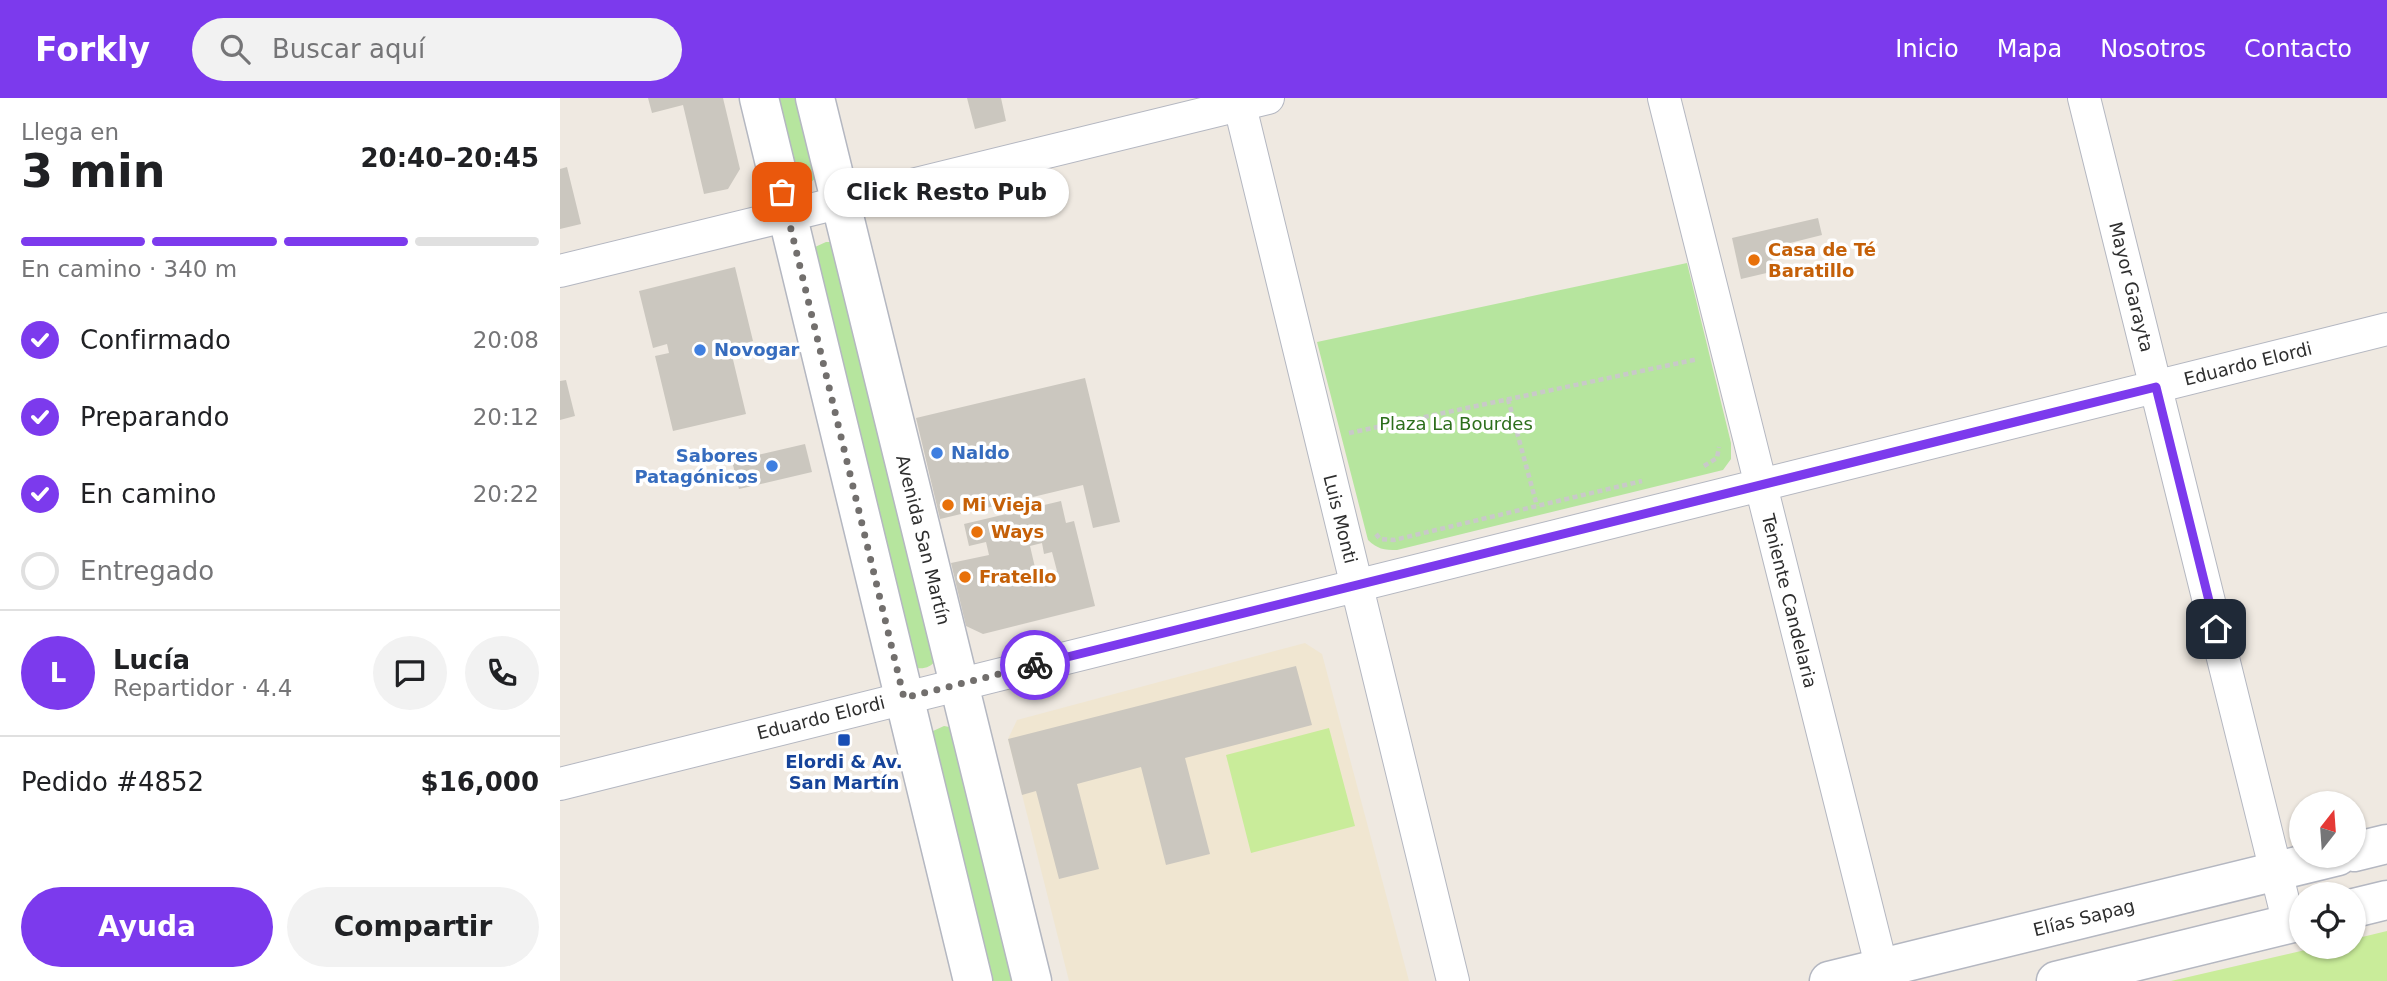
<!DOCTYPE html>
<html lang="es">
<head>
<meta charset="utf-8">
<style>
  body { margin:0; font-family:"DejaVu Sans",sans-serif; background:#f2f2f2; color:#202124; height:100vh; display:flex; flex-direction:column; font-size:26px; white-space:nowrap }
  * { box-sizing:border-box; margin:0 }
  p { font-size:23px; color:#757577 }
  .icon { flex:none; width:38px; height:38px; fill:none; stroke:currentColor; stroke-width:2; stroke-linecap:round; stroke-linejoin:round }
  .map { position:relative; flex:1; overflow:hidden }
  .side { display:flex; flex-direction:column; background:#fff; width:560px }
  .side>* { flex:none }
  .needle { width:46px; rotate:17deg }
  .controls { position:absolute; left:1729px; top:693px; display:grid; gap:14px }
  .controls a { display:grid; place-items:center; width:77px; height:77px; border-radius:50%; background:#fff; box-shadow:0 2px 5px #0004; font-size:35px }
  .pin { position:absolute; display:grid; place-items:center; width:60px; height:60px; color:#fff; margin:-30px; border-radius:14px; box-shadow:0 4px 10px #0006 }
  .courier { position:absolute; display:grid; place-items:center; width:70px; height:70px; margin:-35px; border:5px solid #7c3aed; border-radius:50%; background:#fff; color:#222; box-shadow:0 2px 9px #0007 }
  .bubble { position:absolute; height:49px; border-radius:24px; background:#fff; box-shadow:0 2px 5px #0004; font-size:23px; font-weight:700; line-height:49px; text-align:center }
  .overview em { font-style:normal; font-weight:700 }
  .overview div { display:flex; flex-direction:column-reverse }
  .overview { display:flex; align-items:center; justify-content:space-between; height:119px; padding:0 21px }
  h1 { font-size:46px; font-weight:700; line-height:52px }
  .bar { display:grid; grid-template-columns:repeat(4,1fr); gap:10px 7px; align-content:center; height:84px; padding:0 21px }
  .bar i { height:9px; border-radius:5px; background:#e0e0e0 }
  .bar .active { background:#7c3aed }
  .bar p { grid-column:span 4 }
  .line { display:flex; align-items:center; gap:18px; padding:0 21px; border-top:2px solid #e0e0e0 }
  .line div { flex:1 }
  .round { display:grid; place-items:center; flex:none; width:74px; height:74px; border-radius:37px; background:#f2f2f2 }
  ol { padding:0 21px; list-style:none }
  li { display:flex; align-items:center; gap:21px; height:77px }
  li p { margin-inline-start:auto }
  li .icon { padding:7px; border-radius:50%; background:#7c3aed; color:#fff; stroke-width:4 }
  li:last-child { color:#757577 }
  li i { width:38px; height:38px; border:4px solid #e0e0e0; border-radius:50% }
  .button { display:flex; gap:14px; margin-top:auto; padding:14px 21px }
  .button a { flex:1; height:80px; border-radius:42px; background:#7c3aed; color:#fff; font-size:28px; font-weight:700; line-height:80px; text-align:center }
  .button a+a { background:#f2f2f2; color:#202124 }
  header { display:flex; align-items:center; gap:42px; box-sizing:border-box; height:98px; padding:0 35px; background:#7c3aed; color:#fff }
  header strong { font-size:33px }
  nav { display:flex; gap:38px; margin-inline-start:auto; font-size:24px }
  .search { width:490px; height:63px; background:#f2f2f2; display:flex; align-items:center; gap:18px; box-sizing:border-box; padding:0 24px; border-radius:38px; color:#757577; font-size:26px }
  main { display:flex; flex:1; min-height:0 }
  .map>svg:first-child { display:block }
  .education { fill:#f0e6d1 }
  .green { fill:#b6e59e }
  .pitch { fill:#c9ec9a }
  .building { fill:#cbc7bf; fill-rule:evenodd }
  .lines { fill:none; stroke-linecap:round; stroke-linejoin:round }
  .street-casing { stroke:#b4b7c1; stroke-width:34 }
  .secondary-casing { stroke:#b4b7c1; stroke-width:41 }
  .path { stroke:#c9c9c9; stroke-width:4.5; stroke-dasharray:5 3.5; stroke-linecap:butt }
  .street { stroke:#fff; stroke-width:32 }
  .secondary { stroke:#fff; stroke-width:38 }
  .done { stroke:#726f6d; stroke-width:7; stroke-dasharray:0 12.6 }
  .route { stroke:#7c3aed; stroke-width:9 }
  .food-dot { fill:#e8710a; stroke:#fff; stroke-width:2.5 }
  .shop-dot { fill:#3f7fe0; stroke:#fff; stroke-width:2.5 }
  .transit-dot { fill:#1a4fb4; stroke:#fff; stroke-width:2.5 }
  .labels { text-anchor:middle; stroke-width:7; stroke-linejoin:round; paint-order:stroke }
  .food-label { font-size:18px; font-weight:bold; fill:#c56008; stroke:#fff; text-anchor:start }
  .street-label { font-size:18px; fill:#2e2e2e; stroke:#fff }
  .shop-label { font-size:18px; font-weight:bold; fill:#366cbe; stroke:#fff; text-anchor:start }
  .park-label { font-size:18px; fill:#2c6e1b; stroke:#fff }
  .transit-label { font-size:18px; font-weight:bold; fill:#164399; stroke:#fff }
</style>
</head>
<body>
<header>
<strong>Forkly</strong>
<div class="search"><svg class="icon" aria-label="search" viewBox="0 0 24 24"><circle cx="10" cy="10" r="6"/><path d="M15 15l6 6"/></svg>Buscar aquí</div>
<nav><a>Inicio</a><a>Mapa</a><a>Nosotros</a><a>Contacto</a></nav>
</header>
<main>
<section class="side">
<div class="overview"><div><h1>3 min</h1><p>Llega en</p></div><em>20:40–20:45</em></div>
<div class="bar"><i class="active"></i><i class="active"></i><i class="active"></i><i></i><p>En camino · 340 m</p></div>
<ol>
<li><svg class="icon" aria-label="check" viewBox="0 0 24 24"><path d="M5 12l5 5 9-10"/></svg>Confirmado<p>20:08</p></li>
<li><svg class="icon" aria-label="check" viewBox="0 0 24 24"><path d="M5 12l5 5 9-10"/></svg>Preparando<p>20:12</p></li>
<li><svg class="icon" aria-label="check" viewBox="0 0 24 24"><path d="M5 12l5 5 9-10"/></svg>En camino<p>20:22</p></li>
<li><i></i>Entregado</li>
</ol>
<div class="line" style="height:126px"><b class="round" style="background:#7c3aed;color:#fff">L</b><div><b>Lucía</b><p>Repartidor · 4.4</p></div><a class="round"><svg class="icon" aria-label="chat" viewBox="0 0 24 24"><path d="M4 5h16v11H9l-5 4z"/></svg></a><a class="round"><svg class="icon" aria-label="phone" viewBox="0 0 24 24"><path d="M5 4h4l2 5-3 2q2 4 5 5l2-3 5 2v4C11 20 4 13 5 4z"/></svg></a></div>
<div class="line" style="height:91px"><div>Pedido #4852</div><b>$16,000</b></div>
<div class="button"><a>Ayuda</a><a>Compartir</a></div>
</section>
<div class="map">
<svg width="1827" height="883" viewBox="0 0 1827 883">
  <rect width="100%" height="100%" fill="#efe9e1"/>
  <!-- education -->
  <path class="education" d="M 745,545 L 762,556 L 849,883 L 509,883 L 448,641 L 457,622 Z"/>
  <!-- green -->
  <path class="green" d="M 208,0 L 245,0 L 259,77 L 250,85 L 238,86 Z
    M 266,144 L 271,144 L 376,562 C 371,569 365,571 356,570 L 252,154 L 255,149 Z
    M 1127,165 L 1171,345 L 1171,361 L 1163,372 L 837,452 C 824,452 817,451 808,442 L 757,244 Z
    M 384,628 L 395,630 L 461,883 L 424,883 L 370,638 L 373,633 Z"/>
  <!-- pitch -->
  <path class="pitch" d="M 769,630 L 795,728 L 691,755 L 666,657 Z
    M 1827,833 L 1827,883 L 1611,883 L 1758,849 L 1794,849 L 1794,841 Z"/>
  <!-- building -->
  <path class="building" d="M 88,0 L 163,0 L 180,71 L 168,91 L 144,96 L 123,7 L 92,15 Z
    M 407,0 L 441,0 L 446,23 L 415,31 Z
    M 7,69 L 21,126 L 0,131 L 0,71 Z
    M 1258,120 L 1262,137 L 1210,150 L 1215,173 L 1181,181 L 1172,140 Z
    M 175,169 L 193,243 L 170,249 L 186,316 L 113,333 L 95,258 L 109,255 L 107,246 L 93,250 L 79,193 Z
    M 525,280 L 560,424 L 533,430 L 523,387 L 380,421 L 356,320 Z
    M 6,282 L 15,318 L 0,322 L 0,283 Z
    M 245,346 L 252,374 L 179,391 L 172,363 Z
    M 501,403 L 506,425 L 514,423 L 535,508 L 423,536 L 406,528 L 391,465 L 429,457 L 426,444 L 409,448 L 404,426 ZM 482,445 L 484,456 L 492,454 L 497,473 L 477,478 L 470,448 Z
    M 736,568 L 752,627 L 625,660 L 650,756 L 606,767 L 581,669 L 517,686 L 539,771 L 499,781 L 476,693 L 462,697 L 448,641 Z"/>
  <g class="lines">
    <!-- street casing -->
    <g class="street-casing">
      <path id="street" d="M 678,0 L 893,883
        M 1104,0 L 1325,883
        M 1524,0 L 1729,826
        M 0,173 L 708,0
        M 0,686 L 1827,231"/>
    </g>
    <!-- secondary casing -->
    <g class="secondary-casing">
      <path id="secondary" d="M 199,0 L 413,883
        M 255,0 L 472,883
        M 1794,754 L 1827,746
        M 1794,810 L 1827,802
        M 1269,883 L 1778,758
        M 1496,883 L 1741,823"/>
    </g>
    <!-- path -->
    <path class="path" d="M 948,301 L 977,408
      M 789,335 L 1138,261
      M 1144,368 L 1157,360 L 1159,349
      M 816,436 L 820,441 L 834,442 L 1082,383"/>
    <!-- street -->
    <use href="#street" class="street"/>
    <!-- secondary -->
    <use href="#secondary" class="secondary"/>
  </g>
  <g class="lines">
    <!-- done -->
    <path class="done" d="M 222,94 L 344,600 L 475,567"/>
    <!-- route -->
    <path class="route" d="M 475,567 L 1596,289 L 1656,531"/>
  </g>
  <!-- markers -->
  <g class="food-dot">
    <circle cx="1194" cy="162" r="7"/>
    <circle cx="388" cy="407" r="7"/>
    <circle cx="417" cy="434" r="7"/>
    <circle cx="405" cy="479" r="7"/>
  </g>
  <g class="shop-dot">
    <circle cx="140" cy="252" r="7"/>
    <circle cx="377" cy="355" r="7"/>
    <circle cx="212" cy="368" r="7"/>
  </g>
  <rect class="transit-dot" x="277" y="635" width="14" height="14" rx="3.5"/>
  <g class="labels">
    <!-- food labels -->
    <g class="food-label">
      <text x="1208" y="158">Casa de Té<tspan x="1208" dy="21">Baratillo</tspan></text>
      <text x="402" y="413">Mi Vieja</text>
      <text x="431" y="440">Ways</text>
      <text x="419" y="485">Fratello</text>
    </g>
    <!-- street labels -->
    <g class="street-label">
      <text transform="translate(1571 189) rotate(76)" y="6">Mayor Garayta</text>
      <text transform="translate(1688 266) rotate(-14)" y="6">Eduardo Elordi</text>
      <text transform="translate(780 421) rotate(76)" y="6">Luis Monti</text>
      <text transform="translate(363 442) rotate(76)" y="6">Avenida San Martín</text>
      <text transform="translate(1229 503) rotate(76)" y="6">Teniente Candelaria</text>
      <text transform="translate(261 620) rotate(-14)" y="6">Eduardo Elordi</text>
      <text transform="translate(1524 820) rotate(-14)" y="6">Elías Sapag</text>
    </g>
    <!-- shop labels -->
    <g class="shop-label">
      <text x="154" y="258">Novogar</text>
      <text x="391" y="361">Naldo</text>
      <text x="198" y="364" text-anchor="end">Sabores<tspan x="198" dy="21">Patagónicos</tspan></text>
    </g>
    <!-- park labels -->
    <g class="park-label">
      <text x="896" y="332">Plaza La Bourdes</text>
    </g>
    <!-- transit labels -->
    <g class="transit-label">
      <text x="284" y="670">Elordi &amp; Av.<tspan x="284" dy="21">San Martín</tspan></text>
    </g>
  </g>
</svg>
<div class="controls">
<a><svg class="needle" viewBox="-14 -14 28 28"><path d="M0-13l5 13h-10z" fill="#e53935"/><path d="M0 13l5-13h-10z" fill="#757577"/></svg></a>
<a><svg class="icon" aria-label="locate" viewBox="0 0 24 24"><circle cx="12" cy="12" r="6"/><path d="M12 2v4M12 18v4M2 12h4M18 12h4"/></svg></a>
</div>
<div class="pin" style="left:222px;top:94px;background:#ea580c"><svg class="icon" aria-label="bag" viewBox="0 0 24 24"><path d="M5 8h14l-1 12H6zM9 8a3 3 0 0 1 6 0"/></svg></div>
<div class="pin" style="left:1656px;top:531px;background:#1f2937"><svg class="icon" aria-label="home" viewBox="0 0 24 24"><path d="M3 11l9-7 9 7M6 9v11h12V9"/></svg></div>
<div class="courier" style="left:475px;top:567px"><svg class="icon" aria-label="bike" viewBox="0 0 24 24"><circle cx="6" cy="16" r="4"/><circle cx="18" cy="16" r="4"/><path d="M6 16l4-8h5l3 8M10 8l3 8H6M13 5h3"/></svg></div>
<div class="bubble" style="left:264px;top:70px;width:245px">Click Resto Pub</div>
</div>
</main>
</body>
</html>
